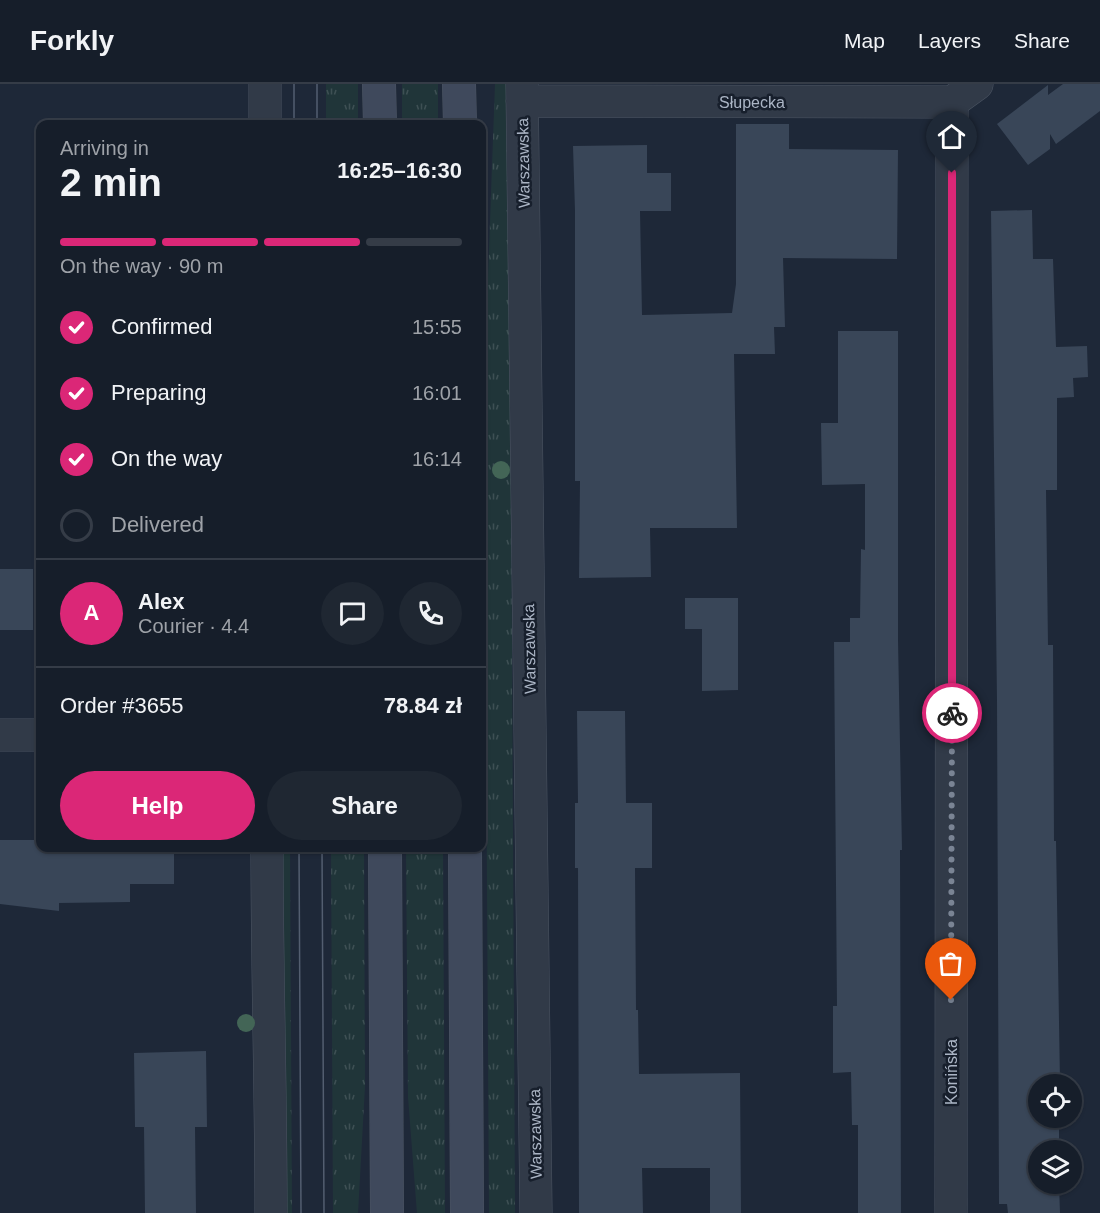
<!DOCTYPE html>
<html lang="en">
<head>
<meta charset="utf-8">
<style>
  body { margin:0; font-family:Helvetica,sans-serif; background:#1f2732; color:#f1f3f6; height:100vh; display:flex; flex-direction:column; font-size:22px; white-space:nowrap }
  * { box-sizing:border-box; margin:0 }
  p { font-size:20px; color:#9ea2a8 }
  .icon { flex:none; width:33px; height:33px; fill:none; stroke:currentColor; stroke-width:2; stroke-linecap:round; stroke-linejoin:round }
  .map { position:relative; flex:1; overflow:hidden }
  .panel { position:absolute; left:36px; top:36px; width:450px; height:732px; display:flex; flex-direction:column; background:#161e2a; border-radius:12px; box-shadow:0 2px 4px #0004,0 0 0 2px #353c47 }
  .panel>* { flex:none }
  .controls { position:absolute; left:1028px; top:990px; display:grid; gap:12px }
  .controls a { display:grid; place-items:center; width:54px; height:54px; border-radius:50%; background:#161e2a; box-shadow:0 2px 4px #0004,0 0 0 2px #353c47; font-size:30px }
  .pin { position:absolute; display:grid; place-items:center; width:51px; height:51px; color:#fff; margin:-62px -26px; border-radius:50% 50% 50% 0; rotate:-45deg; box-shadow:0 0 6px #0007 }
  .pin .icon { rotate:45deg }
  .courier { position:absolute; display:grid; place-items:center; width:60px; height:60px; margin:-30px; border:4px solid #db2777; border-radius:50%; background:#fff; color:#222; box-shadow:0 2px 8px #0007 }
  .headline em { font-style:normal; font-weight:600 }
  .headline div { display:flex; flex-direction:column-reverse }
  .headline { display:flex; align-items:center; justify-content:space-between; height:102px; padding:0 24px }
  h1 { font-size:39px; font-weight:600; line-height:45px }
  .bar { display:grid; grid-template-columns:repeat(4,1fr); gap:9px 6px; align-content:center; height:72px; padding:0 24px }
  .bar i { height:8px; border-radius:4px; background:#353c47 }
  .bar .on { background:#db2777 }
  .bar p { grid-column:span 4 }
  .line { display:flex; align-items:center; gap:15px; padding:0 24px; border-top:2px solid #353c47 }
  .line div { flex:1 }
  .round { display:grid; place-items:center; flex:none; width:63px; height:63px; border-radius:32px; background:#1f2732 }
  ol { padding:0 24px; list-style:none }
  li { display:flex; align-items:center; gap:18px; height:66px }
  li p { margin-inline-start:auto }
  li .icon { padding:6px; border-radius:50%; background:#db2777; color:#fff; stroke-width:4 }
  li:last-child { color:#9ea2a8 }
  li i { width:33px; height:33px; border:3px solid #353c47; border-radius:50% }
  .action { display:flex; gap:12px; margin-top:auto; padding:12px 24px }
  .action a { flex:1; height:69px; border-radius:36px; background:#db2777; color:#fff; font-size:24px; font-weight:600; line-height:69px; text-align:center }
  .action a+a { background:#1f2732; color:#f1f3f6 }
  header { display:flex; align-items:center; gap:36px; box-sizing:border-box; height:84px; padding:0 30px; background:#161e2a; border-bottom:2px solid #353c47 }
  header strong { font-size:28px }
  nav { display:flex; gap:33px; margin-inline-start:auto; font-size:21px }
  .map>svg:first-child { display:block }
  .grass { fill:url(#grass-tufts) }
  .building { fill:#394658 }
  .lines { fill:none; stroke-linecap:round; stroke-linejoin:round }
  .street-casing { stroke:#4c5563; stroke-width:33 }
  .secondary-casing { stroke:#4c5563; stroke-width:34 }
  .street { stroke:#313a48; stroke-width:32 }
  .secondary { stroke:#3f495c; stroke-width:33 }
  .tram { stroke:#535e70; stroke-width:1.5 }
  .tree { fill:#436556 }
  .done { stroke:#7a8494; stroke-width:6; stroke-dasharray:0 10.8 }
  .route { stroke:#db2777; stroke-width:8 }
  .labels { text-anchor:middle; stroke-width:5; stroke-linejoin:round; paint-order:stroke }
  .street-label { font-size:16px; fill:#abb5c5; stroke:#171f2c }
</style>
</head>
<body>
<header>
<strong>Forkly</strong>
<nav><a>Map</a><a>Layers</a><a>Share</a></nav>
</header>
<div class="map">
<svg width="1100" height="1129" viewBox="0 0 1100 1129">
  <defs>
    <pattern id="grass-tufts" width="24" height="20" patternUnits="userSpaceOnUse" patternTransform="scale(1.5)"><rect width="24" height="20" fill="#203539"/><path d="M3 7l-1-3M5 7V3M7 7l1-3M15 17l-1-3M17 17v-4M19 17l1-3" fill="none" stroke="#3e5054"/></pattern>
  </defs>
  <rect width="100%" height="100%" fill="#1e2838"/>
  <!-- grass -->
  <path class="grass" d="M 326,0 L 358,0 L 358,40 L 326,40 Z
    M 402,0 L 438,0 L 438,40 L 402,40 Z
    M 495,0 L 509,0 L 515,1129 L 489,1129 L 484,303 Z
    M 283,764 L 290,764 L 292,1129 L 285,1129 Z
    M 331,764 L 364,764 L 365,1002 L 358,1129 L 333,1129 Z
    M 406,764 L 443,764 L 445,1129 L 417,1129 L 408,1013 Z"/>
  <!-- building -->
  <path class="building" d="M 1063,0 L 1100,0 L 1100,27 L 1056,60 L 1050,50 L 1050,65 L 1028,81 L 997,40 L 1048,1 L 1048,11 Z
    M 736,40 L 789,40 L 789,65 L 898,66 L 897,175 L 783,174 L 785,243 L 774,243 L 775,270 L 734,270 L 737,444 L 650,444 L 651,493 L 579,494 L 580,397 L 575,397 L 575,127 L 573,62 L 647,61 L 647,89 L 671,89 L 671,127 L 640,127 L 642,231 L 732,229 L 736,200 Z
    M 1032,126 L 1033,175 L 1053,175 L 1056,263 L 1087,262 L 1088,293 L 1073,294 L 1074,313 L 1057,314 L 1057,406 L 1046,406 L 1048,561 L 1053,561 L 1054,757 L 1056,757 L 1060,998 L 1058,1000 L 1038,1000 L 1038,1034 L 1059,1034 L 1059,1066 L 1038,1066 L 1038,1100 L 1059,1100 L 1060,1129 L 1008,1129 L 1007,1120 L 999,1120 L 997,617 L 991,127 Z
    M 838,247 L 898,247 L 898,556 L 902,766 L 900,766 L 901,1129 L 858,1129 L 858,1041 L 852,1041 L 851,988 L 833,989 L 833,922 L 837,922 L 834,558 L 850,558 L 850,534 L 860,534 L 861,465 L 865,466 L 865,400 L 822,401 L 821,339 L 838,339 Z
    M 0,485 L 33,485 L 33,546 L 0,546 Z
    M 685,514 L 738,514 L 738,606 L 702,607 L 702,545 L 685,545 Z
    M 577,627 L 625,627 L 626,719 L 652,719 L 652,784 L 635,784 L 636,926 L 638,926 L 639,990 L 740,989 L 741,1129 L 710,1129 L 710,1084 L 642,1084 L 643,1129 L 579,1129 L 578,784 L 575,784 L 575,719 L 578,719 Z
    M 0,756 L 40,756 L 39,764 L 174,764 L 174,800 L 130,800 L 130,818 L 59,819 L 59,827 L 0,820 Z
    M 206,967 L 207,1043 L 195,1043 L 196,1129 L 145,1129 L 144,1043 L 135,1043 L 134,969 Z"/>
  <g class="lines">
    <!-- street casing -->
    <g class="street-casing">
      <path id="street" d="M 265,0 L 265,40
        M 522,0 L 536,1129
        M 522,17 L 952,18 L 977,0
        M 0,651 L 40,651
        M 267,764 C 267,885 271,1007 271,1129
        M 951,1129 L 952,18"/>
    </g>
    <!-- secondary casing -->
    <g class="secondary-casing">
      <path id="secondary" d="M 379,0 L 380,40
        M 459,0 L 460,40
        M 385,764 L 387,1129
        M 465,764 L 467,1129"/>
    </g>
    <!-- street -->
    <use href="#street" class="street"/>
    <!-- secondary -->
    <use href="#secondary" class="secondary"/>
    <!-- tram -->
    <path class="tram" d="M 294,0 L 294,40
      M 317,0 L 317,40
      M 299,764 L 301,1129
      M 322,764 L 324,1129"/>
  </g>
  <!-- trees -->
  <g class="tree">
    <circle cx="501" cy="386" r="9"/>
    <circle cx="246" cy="939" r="9"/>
  </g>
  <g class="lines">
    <!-- done -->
    <path class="done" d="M 951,916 L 952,629"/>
    <!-- route -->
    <path class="route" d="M 952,629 L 952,89"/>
  </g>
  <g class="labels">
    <!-- street labels -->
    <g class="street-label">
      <text x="752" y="24">Słupecka</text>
      <text transform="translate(523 79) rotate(-91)" y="6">Warszawska</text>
      <text transform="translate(529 565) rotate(-91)" y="6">Warszawska</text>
      <text transform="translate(951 988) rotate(-90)" y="6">Konińska</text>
      <text transform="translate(535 1050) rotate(-91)" y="6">Warszawska</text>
    </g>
  </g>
</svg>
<div class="controls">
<a><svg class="icon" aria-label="locate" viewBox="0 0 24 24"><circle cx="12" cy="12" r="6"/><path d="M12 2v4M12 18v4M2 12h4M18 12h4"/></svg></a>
<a><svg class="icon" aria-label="layers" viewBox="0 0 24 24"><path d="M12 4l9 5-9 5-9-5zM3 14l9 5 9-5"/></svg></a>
</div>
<div class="pin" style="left:951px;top:916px;background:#ea580c"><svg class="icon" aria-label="bag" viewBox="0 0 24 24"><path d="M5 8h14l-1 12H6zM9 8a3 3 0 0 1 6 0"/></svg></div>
<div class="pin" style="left:952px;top:89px;background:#1f2937"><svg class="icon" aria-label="home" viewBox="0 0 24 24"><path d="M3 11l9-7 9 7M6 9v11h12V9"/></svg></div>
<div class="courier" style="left:952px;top:629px"><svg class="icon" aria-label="bike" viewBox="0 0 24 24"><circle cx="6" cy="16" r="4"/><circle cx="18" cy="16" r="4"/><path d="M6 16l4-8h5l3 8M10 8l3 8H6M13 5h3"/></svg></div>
<section class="panel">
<div class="headline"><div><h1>2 min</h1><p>Arriving in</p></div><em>16:25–16:30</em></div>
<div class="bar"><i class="on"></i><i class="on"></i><i class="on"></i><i></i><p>On the way · 90 m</p></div>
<ol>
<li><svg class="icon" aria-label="check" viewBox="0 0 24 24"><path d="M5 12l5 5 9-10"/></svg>Confirmed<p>15:55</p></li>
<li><svg class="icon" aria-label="check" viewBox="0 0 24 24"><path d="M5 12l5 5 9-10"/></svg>Preparing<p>16:01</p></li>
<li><svg class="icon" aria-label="check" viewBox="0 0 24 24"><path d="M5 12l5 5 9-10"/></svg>On the way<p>16:14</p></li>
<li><i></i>Delivered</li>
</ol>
<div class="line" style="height:108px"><b class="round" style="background:#db2777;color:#fff">A</b><div><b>Alex</b><p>Courier · 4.4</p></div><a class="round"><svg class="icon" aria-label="chat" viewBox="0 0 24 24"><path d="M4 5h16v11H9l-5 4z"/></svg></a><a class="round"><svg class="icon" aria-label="phone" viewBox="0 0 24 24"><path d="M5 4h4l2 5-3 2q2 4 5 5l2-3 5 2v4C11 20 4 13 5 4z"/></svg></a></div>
<div class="line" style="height:78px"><div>Order #3655</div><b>78.84 zł</b></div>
<div class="action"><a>Help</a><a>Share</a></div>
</section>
</div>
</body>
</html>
